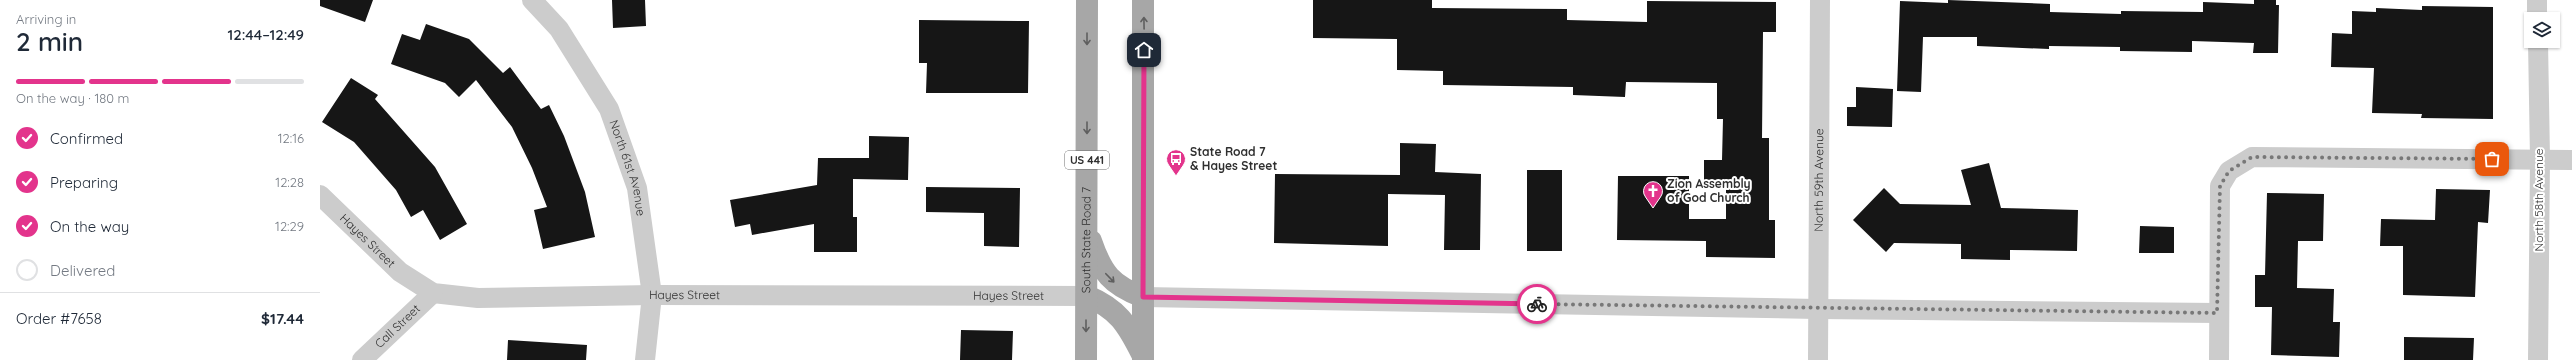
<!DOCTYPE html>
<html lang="en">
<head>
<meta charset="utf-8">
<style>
  body { margin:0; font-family:Quicksand,sans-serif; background:#f2f2f3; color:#1f2937; height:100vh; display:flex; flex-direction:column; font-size:15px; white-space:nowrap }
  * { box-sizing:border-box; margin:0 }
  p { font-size:13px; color:#747a83 }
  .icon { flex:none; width:22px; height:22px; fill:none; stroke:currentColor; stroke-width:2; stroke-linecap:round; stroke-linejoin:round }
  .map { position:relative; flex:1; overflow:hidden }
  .drawer { display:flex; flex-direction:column; background:#fff; width:320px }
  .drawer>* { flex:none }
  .tools { position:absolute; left:2204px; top:12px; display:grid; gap:8px }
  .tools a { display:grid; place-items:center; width:36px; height:36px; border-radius:0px; background:#fff; box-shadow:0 1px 3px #0004; font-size:20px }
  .pin { position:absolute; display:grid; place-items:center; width:34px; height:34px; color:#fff; margin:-17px; border-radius:8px; box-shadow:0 2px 6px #0006 }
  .courier { position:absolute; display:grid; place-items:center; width:40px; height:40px; margin:-20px; border:3px solid #e3348c; border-radius:50%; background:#fff; color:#222; box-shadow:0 1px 5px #0007 }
  .head em { font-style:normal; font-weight:600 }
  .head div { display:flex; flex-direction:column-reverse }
  .head { display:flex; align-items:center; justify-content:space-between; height:68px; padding:0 16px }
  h1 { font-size:26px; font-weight:600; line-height:30px }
  .bar { display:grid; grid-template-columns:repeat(4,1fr); gap:6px 4px; align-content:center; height:48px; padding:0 16px }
  .bar i { height:5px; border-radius:3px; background:#e0e1e3 }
  .bar .active { background:#e3348c }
  .bar p { grid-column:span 4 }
  .line { display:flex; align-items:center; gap:10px; padding:0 16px; border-top:1px solid #e0e1e3 }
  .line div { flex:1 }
  ol { padding:0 16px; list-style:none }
  li { display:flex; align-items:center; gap:12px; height:44px }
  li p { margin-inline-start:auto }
  li .icon { padding:4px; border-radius:50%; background:#e3348c; color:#fff; stroke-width:4 }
  li:last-child { color:#747a83 }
  li i { width:22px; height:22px; border:2px solid #e0e1e3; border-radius:50% }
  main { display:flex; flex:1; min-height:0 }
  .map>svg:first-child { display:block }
  .building { fill:#161616 }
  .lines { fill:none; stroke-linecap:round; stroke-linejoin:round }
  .street { stroke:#ccc; stroke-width:20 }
  .primary { stroke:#a7a7a7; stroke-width:22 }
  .oneway { stroke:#5f5f5f }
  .done { stroke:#787878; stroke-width:4; stroke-dasharray:0 7.2 }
  .route { stroke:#e3348c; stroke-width:5 }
  .labels { text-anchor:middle; stroke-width:4; stroke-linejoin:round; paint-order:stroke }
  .shield { fill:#fff; stroke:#6d6d6d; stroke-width:1 }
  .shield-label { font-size:11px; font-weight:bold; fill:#2f2f2f }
  .poi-label { font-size:12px; font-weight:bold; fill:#2f2f2f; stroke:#fff; text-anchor:start }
  .street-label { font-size:12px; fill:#2f2f2f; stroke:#fff }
</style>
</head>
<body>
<main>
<section class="drawer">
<div class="head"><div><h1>2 min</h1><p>Arriving in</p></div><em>12:44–12:49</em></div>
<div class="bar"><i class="active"></i><i class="active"></i><i class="active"></i><i></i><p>On the way · 180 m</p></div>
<ol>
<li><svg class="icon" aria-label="check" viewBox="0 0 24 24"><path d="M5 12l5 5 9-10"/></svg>Confirmed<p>12:16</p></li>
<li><svg class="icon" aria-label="check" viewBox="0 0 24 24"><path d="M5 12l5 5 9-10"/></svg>Preparing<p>12:28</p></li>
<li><svg class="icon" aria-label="check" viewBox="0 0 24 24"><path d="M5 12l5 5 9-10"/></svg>On the way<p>12:29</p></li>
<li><i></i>Delivered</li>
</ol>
<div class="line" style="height:52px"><div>Order #7658</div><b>$17.44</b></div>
</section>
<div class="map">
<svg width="2252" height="360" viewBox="0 0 2252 360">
  <rect width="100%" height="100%" fill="#fff"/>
  <!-- building -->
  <path class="building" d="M 0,0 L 53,0 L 45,22 L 0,6 Z
    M 292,0 L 325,0 L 326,26 L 293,28 Z
    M 993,0 L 1112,0 L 1112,8 L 1247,9 L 1247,20 L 1327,22 L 1327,1 L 1456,2 L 1456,32 L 1443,32 L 1442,138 L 1449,138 L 1449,220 L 1455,220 L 1455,258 L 1386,257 L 1386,241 L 1297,240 L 1298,176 L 1369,176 L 1369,219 L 1406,219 L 1406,182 L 1384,182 L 1384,160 L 1402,160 L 1403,119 L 1397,119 L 1397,83 L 1306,82 L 1305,97 L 1253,95 L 1253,87 L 1123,85 L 1123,71 L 1077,70 L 1077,39 L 993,38 Z
    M 1628,0 L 1730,4 L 1730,12 L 1801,14 L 1801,11 L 1883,12 L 1883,2 L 1934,4 L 1934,0 L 1956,0 L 1956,5 L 1959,5 L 1958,53 L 1933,53 L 1934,43 L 1872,41 L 1872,52 L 1800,51 L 1800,47 L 1729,46 L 1729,49 L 1657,46 L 1657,37 L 1603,37 L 1601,92 L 1577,91 L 1580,1 L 1628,3 Z
    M 2102,6 L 2173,7 L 2173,119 L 2101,118 L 2102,114 L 2052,113 L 2054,68 L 2011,67 L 2012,33 L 2032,34 L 2032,11 L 2056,12 L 2056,8 L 2102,10 Z
    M 599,20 L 709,21 L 708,93 L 606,93 L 607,63 L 599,63 Z
    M 106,24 L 149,39 L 183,73 L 190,67 L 221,109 L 229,105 L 244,136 L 265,192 L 275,237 L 223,249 L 214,210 L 227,207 L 212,168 L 192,127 L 156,80 L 139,97 L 125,83 L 71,64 L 82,34 L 100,40 Z
    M 31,78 L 58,95 L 55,99 L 115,167 L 147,224 L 120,240 L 103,210 L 91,217 L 76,190 L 34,142 L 2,122 Z
    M 1536,87 L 1573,89 L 1572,127 L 1527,126 L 1527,107 L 1536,107 Z
    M 549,136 L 589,137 L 588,180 L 533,179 L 533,217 L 537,217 L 537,252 L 494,252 L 494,224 L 432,235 L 430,224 L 415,227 L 410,200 L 497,185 L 498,158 L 549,158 Z
    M 1080,143 L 1116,144 L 1115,172 L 1161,174 L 1160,250 L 1124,250 L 1125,195 L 1068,194 L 1068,246 L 954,243 L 955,174 L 1080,175 Z
    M 1669,163 L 1681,208 L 1758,210 L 1757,251 L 1690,250 L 1690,260 L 1641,259 L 1641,244 L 1574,243 L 1566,252 L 1533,220 L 1564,188 L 1580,204 L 1651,205 L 1641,170 Z
    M 1207,170 L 1242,170 L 1242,251 L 1207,251 Z
    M 606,187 L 700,188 L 699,247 L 664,246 L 664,213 L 606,212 Z
    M 2116,189 L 2170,190 L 2168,223 L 2158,222 L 2155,297 L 2083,295 L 2083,246 L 2060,246 L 2061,219 L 2115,220 Z
    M 1947,193 L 2004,194 L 2003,241 L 1978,241 L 1977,288 L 2014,289 L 2013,322 L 2020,322 L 2019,357 L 1951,355 L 1952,307 L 1935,307 L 1935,275 L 1945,275 Z
    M 1820,226 L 1854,227 L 1854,253 L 1819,253 Z
    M 641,330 L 693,331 L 692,360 L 640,360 Z
    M 2084,337 L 2154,338 L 2153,360 L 2084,360 Z
    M 188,340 L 267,345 L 266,360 L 187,360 Z"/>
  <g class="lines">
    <!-- street -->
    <g class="street">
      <path id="s1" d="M 212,0 L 239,29 L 289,109 L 317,188 L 332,295 L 325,360"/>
      <path d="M 2217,0 L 2217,19"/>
      <path d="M 2218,41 L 2220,159 L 2218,360"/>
      <path id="s2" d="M 0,195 L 80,272 L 113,293 L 158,298 L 332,295 L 767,296"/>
      <path d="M 823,297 L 1498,309 L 1897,313"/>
      <path id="s3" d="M 42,360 L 113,293"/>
      <path id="s4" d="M 1498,360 L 1500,0"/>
      <path d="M 1899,360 L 1900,186 L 1909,171 L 1932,157 L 2252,160"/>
    </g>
    <!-- primary -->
    <g class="primary">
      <path d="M 771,241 C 782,273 791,285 823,297"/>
      <path d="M 767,296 C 798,309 807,324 822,354"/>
      <path id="s5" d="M 766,360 L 767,0"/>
      <path d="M 823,360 L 823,0"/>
    </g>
  </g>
  <!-- one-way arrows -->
  <defs><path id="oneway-shaft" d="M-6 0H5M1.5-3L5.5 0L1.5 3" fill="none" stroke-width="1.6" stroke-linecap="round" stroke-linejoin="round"/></defs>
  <g class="oneway">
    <use href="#oneway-shaft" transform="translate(824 23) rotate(-91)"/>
    <use href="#oneway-shaft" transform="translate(767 39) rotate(90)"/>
    <use href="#oneway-shaft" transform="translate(767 128) rotate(90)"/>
    <use href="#oneway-shaft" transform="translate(790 278) rotate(46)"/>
    <use href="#oneway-shaft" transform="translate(766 326) rotate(90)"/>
  </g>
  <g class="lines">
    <!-- done -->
    <path class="done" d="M 1217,304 L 1897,313 L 1900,186 L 1909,171 L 1932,157 L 2172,159"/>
    <!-- route -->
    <path class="route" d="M 824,50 L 823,297 L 1217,304"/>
  </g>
  <!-- icons -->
  <defs>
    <g id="bus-pin" transform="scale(1)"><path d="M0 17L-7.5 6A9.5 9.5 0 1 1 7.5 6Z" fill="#e3348c" stroke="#fff"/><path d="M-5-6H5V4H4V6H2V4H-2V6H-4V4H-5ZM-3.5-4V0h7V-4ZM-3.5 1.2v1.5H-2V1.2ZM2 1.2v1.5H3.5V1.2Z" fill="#fff"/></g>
    <g id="church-pin" transform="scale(1)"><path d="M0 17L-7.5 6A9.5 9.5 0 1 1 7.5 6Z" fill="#e3348c" stroke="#fff"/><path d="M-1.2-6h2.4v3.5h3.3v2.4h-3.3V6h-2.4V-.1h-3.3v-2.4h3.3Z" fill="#fff"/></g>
  </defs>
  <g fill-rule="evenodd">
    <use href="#bus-pin" x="856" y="159"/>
    <use href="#church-pin" x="1333" y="191"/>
  </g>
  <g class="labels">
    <!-- shield labels -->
    <rect class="shield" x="745" y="151" width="44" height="18" rx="3"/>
    <g class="shield-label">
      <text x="767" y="164">US 441</text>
    </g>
    <!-- poi labels -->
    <g class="poi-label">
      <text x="870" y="156">State Road 7<tspan x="870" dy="14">&amp; Hayes Street</tspan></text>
      <text x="1347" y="188">Zion Assembly<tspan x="1347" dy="14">of God Church</tspan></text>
    </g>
    <!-- street labels -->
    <g class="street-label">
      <text dy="4" stroke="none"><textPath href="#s1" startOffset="196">North 61st Avenue</textPath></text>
      <text dy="4" stroke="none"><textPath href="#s4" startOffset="180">North 59th Avenue</textPath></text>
      <text transform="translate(2219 200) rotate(-90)" y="4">North 58th Avenue</text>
      <text dy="4" stroke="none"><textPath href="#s2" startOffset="66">Hayes Street</textPath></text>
      <text dy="4" stroke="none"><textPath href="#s5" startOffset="120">South State Road 7</textPath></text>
      <text dy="4" stroke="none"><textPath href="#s2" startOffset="402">Hayes Street</textPath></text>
      <text dy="4" stroke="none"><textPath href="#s2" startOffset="726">Hayes Street</textPath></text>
      <text dy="4" stroke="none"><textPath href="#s3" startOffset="49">Call Street</textPath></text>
    </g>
  </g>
</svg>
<div class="tools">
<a><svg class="icon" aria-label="layers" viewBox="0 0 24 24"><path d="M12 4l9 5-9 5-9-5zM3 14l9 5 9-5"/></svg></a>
</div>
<div class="pin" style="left:2172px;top:159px;background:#ea580c"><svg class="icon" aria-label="bag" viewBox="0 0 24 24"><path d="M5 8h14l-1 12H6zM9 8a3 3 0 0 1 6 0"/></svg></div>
<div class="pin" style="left:824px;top:50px;background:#1f2937"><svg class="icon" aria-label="home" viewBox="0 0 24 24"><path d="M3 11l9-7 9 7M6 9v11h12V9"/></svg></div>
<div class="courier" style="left:1217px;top:304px"><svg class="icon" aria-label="bike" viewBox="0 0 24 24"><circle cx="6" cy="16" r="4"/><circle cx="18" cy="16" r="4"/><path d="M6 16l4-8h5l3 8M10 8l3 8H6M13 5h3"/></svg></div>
</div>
</main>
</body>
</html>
